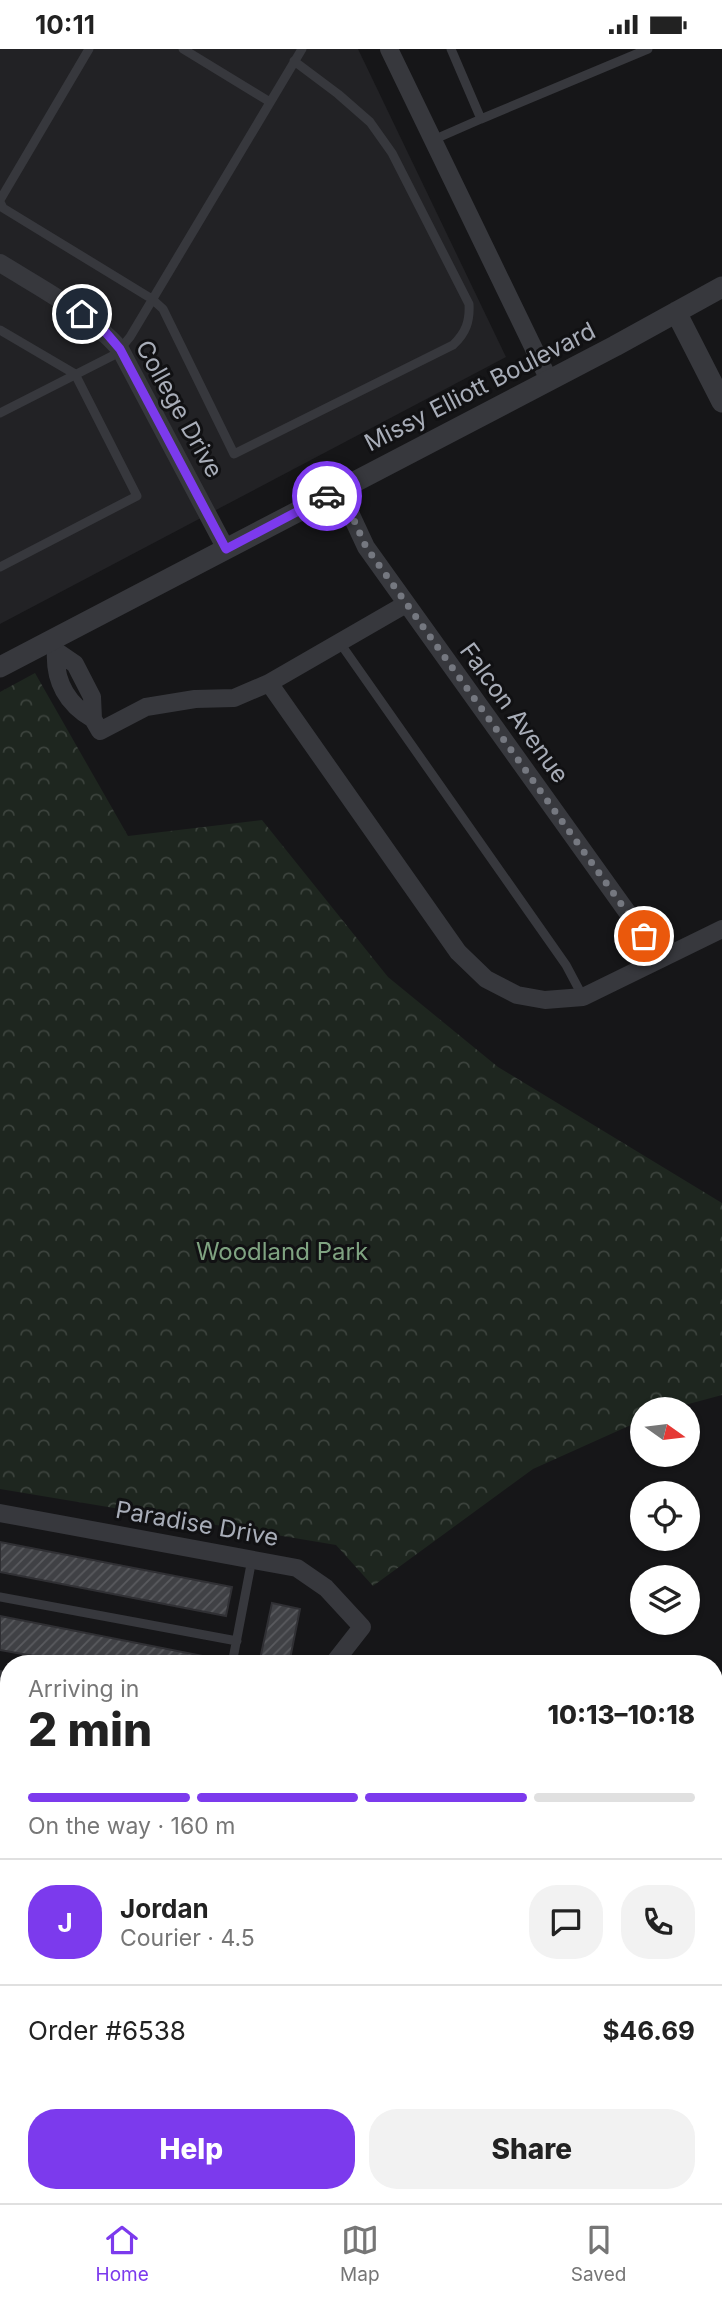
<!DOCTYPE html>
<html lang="en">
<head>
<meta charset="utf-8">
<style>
  body { margin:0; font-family:Inter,sans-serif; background:#f2f2f2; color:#222; height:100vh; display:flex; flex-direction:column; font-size:26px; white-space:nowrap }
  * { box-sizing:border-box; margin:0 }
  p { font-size:23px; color:#767676 }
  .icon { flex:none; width:38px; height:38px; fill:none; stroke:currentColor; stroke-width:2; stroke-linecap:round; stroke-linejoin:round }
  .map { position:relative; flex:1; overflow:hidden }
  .panel { position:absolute; left:0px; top:1606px; width:723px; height:548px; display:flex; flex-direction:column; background:#fff; border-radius:28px 28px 0 0; box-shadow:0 2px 5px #0004 }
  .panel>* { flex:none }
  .needle { width:46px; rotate:104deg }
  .controls { position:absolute; left:630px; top:1348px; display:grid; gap:14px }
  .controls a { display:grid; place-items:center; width:70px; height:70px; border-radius:50%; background:#fff; box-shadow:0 2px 5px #0004; font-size:35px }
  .pin { position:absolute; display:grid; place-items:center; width:60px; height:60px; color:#fff; margin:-30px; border:4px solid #fff; border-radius:50%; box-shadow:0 2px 7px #0007 }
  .courier { position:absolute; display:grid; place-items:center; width:70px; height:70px; margin:-35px; border:5px solid #7c3aed; border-radius:50%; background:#fff; color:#222; box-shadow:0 2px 9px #0007 }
  .headline em { font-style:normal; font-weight:800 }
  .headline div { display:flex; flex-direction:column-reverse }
  .headline { display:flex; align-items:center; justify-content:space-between; height:119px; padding:0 28px }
  h1 { font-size:46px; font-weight:800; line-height:52px }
  .bar { display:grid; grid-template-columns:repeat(4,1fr); gap:10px 7px; align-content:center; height:84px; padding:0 28px }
  .bar i { height:9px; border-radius:5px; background:#e0e0e0 }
  .bar .active { background:#7c3aed }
  .bar p { grid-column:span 4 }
  .line { display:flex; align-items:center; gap:18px; padding:0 28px; border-top:2px solid #e0e0e0 }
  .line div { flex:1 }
  .round { display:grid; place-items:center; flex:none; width:74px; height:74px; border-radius:28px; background:#f2f2f2 }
  .primary-button { display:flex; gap:14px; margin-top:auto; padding:14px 28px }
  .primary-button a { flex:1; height:80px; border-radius:28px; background:#7c3aed; color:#fff; font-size:28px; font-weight:800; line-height:80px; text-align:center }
  .primary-button a+a { background:#f2f2f2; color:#222 }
  .status { display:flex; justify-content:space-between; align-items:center; height:49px; padding:0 35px; background:#fff; direction:ltr }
  .status svg { height:19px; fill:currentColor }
  .tabs { display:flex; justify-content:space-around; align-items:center; height:98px; border-top:2px solid #e0e0e0; background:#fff; font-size:19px; color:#767676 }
  .tabs a { display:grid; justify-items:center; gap:4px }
  .tabs .active { color:#7c3aed }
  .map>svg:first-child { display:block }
  .built { fill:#222225 }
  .grass { fill:#1e261f }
  .park { fill:url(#park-crowns) }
  .building { fill:url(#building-hatch); stroke:#303034; stroke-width:2 }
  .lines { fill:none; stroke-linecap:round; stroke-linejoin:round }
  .service { stroke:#37383d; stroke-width:9 }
  .minor { stroke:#37383d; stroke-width:18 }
  .tertiary { stroke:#37383d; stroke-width:21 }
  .done { stroke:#757880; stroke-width:7; stroke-dasharray:0 12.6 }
  .route { stroke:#7c3aed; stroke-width:9 }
  .labels { text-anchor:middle; stroke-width:6; stroke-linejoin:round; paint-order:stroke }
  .street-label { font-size:24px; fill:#a8adb8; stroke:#111113 }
  .park-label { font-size:24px; fill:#7fa381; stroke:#111113 }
</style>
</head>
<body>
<div class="status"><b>10:11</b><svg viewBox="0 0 49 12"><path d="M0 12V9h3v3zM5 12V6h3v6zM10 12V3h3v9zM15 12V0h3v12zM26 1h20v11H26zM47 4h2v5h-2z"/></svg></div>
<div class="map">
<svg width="722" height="2154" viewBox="0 0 722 2154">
  <defs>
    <pattern id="park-crowns" width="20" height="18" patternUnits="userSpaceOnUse" patternTransform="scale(1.75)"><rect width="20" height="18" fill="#1e261f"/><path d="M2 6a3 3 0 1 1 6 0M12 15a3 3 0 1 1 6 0" fill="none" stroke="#3c433d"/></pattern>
    <pattern id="building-hatch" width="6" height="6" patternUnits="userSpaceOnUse" patternTransform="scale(1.75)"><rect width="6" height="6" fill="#404145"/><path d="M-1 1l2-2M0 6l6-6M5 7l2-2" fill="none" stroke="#595a5e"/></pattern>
  </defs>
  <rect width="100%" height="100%" fill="#161618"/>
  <!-- built -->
  <path class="built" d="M 0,0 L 358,0 L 506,308 L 0,575 Z"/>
  <!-- grass -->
  <path class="grass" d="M 0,1843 L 9,1844 L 9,2029 L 0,2076 Z"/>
  <!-- park -->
  <path class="park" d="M 35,624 L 128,787 L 262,771 L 388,928 L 498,1018 L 722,1154 L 722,1346 L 670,1360 L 642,1360 L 642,1371 L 533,1420 L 373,1537 L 336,1496 L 0,1440 L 0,643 Z
    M 0,1875 L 9,1883 L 9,1916 L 0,1925 Z"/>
  <!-- building -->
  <path class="building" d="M 0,1493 L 232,1538 L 226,1567 L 0,1523 Z
    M 272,1554 L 300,1560 L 289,1615 L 259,1615 Z
    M 0,1567 L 213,1609 L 212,1615 L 79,1615 L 0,1601 Z"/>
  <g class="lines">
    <!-- service -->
    <path class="service" d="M 183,0 L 270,53
      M 481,70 L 648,0
      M 433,91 L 481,70 L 451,0
      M 0,151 L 89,0
      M 0,153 L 3,159 L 152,250 L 163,260 L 234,405 L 453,296 C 466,284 470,272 469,255 L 392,104 L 370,73 L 338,45 L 294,12
      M 0,281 L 75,325 L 137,447 L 0,518
      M 0,364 L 116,305 L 130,288 L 302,0
      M 340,594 L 566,916 L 583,948
      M 0,1548 L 237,1592
      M 232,1615 L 252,1510
      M 0,1732 L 9,1734
      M 89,2154 L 91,2146"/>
    <!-- minor -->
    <path class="minor" d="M 389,0 L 549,331
      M 0,214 C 42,240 87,263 120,300 L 226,500
      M 339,440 L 366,498 L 660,909
      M 269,634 L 458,903 L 486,930 L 517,946 L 545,951 L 583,948 L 722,880
      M 93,670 C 67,655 54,632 56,602 L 75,615 L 92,648 L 93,670 L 100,682 L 146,658 L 195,650 L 234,649 L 269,634 L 406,555
      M 0,1464 L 297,1519 L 326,1539 L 362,1578 L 333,1615
      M 0,1630 L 9,1632
      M 714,1744 L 722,1738
      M 0,1834 L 9,1835
      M 0,2124 L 9,2079
      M 199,2154 L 204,2146
      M 509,2154 L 511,2146"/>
    <!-- tertiary -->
    <path class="tertiary" d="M 676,263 L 722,353
      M 0,618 L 615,297 L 722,238"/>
  </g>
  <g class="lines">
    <!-- done -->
    <path class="done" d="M 327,447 L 340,440 L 366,498 L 644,887"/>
    <!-- route -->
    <path class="route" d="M 82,265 L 102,279 L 120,300 L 226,500 L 327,447"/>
  </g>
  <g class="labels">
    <!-- street labels -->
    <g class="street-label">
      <text transform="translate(480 338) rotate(-27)" y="8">Missy Elliott Boulevard</text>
      <text transform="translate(179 360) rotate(61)" y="8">College Drive</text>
      <text transform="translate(514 664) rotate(54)" y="8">Falcon Avenue</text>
      <text transform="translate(197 1475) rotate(10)" y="8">Paradise Drive</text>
    </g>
    <!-- park labels -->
    <g class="park-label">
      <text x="282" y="1211">Woodland Park</text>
    </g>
  </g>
</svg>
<div class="controls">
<a><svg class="needle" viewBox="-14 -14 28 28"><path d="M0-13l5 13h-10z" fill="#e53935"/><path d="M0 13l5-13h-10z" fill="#767676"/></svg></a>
<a><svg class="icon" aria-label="locate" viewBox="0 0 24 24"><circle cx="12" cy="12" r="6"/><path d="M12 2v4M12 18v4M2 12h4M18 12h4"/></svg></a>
<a><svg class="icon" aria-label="layers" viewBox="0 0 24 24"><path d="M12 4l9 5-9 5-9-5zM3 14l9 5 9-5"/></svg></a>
</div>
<div class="pin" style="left:644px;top:887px;background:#ea580c"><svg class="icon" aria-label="bag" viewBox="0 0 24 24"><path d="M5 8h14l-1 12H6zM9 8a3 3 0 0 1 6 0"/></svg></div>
<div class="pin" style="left:82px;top:265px;background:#1f2937"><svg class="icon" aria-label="home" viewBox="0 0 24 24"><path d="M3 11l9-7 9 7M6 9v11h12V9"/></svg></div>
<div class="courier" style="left:327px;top:447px"><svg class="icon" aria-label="car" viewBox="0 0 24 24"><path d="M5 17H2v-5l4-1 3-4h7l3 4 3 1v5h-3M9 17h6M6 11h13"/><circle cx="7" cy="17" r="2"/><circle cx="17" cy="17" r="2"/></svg></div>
<section class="panel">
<div class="headline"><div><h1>2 min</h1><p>Arriving in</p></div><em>10:13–10:18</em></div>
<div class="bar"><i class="active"></i><i class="active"></i><i class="active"></i><i></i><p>On the way · 160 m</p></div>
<div class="line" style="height:126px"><b class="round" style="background:#7c3aed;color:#fff">J</b><div><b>Jordan</b><p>Courier · 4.5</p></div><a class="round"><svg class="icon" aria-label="chat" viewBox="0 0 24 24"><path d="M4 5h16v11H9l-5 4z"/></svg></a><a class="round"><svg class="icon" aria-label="phone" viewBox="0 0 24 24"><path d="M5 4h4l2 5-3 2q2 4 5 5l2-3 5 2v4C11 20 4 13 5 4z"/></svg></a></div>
<div class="line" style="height:91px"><div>Order #6538</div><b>$46.69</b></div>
<div class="primary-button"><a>Help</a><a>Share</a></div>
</section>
</div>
<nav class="tabs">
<a class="active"><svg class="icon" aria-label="home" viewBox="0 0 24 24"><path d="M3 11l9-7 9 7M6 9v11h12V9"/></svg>Home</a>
<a><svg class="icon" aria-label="map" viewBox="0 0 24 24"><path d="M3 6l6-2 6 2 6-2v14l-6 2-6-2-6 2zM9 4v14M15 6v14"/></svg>Map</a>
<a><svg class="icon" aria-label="saved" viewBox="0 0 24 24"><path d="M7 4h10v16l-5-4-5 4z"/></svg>Saved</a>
</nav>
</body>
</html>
